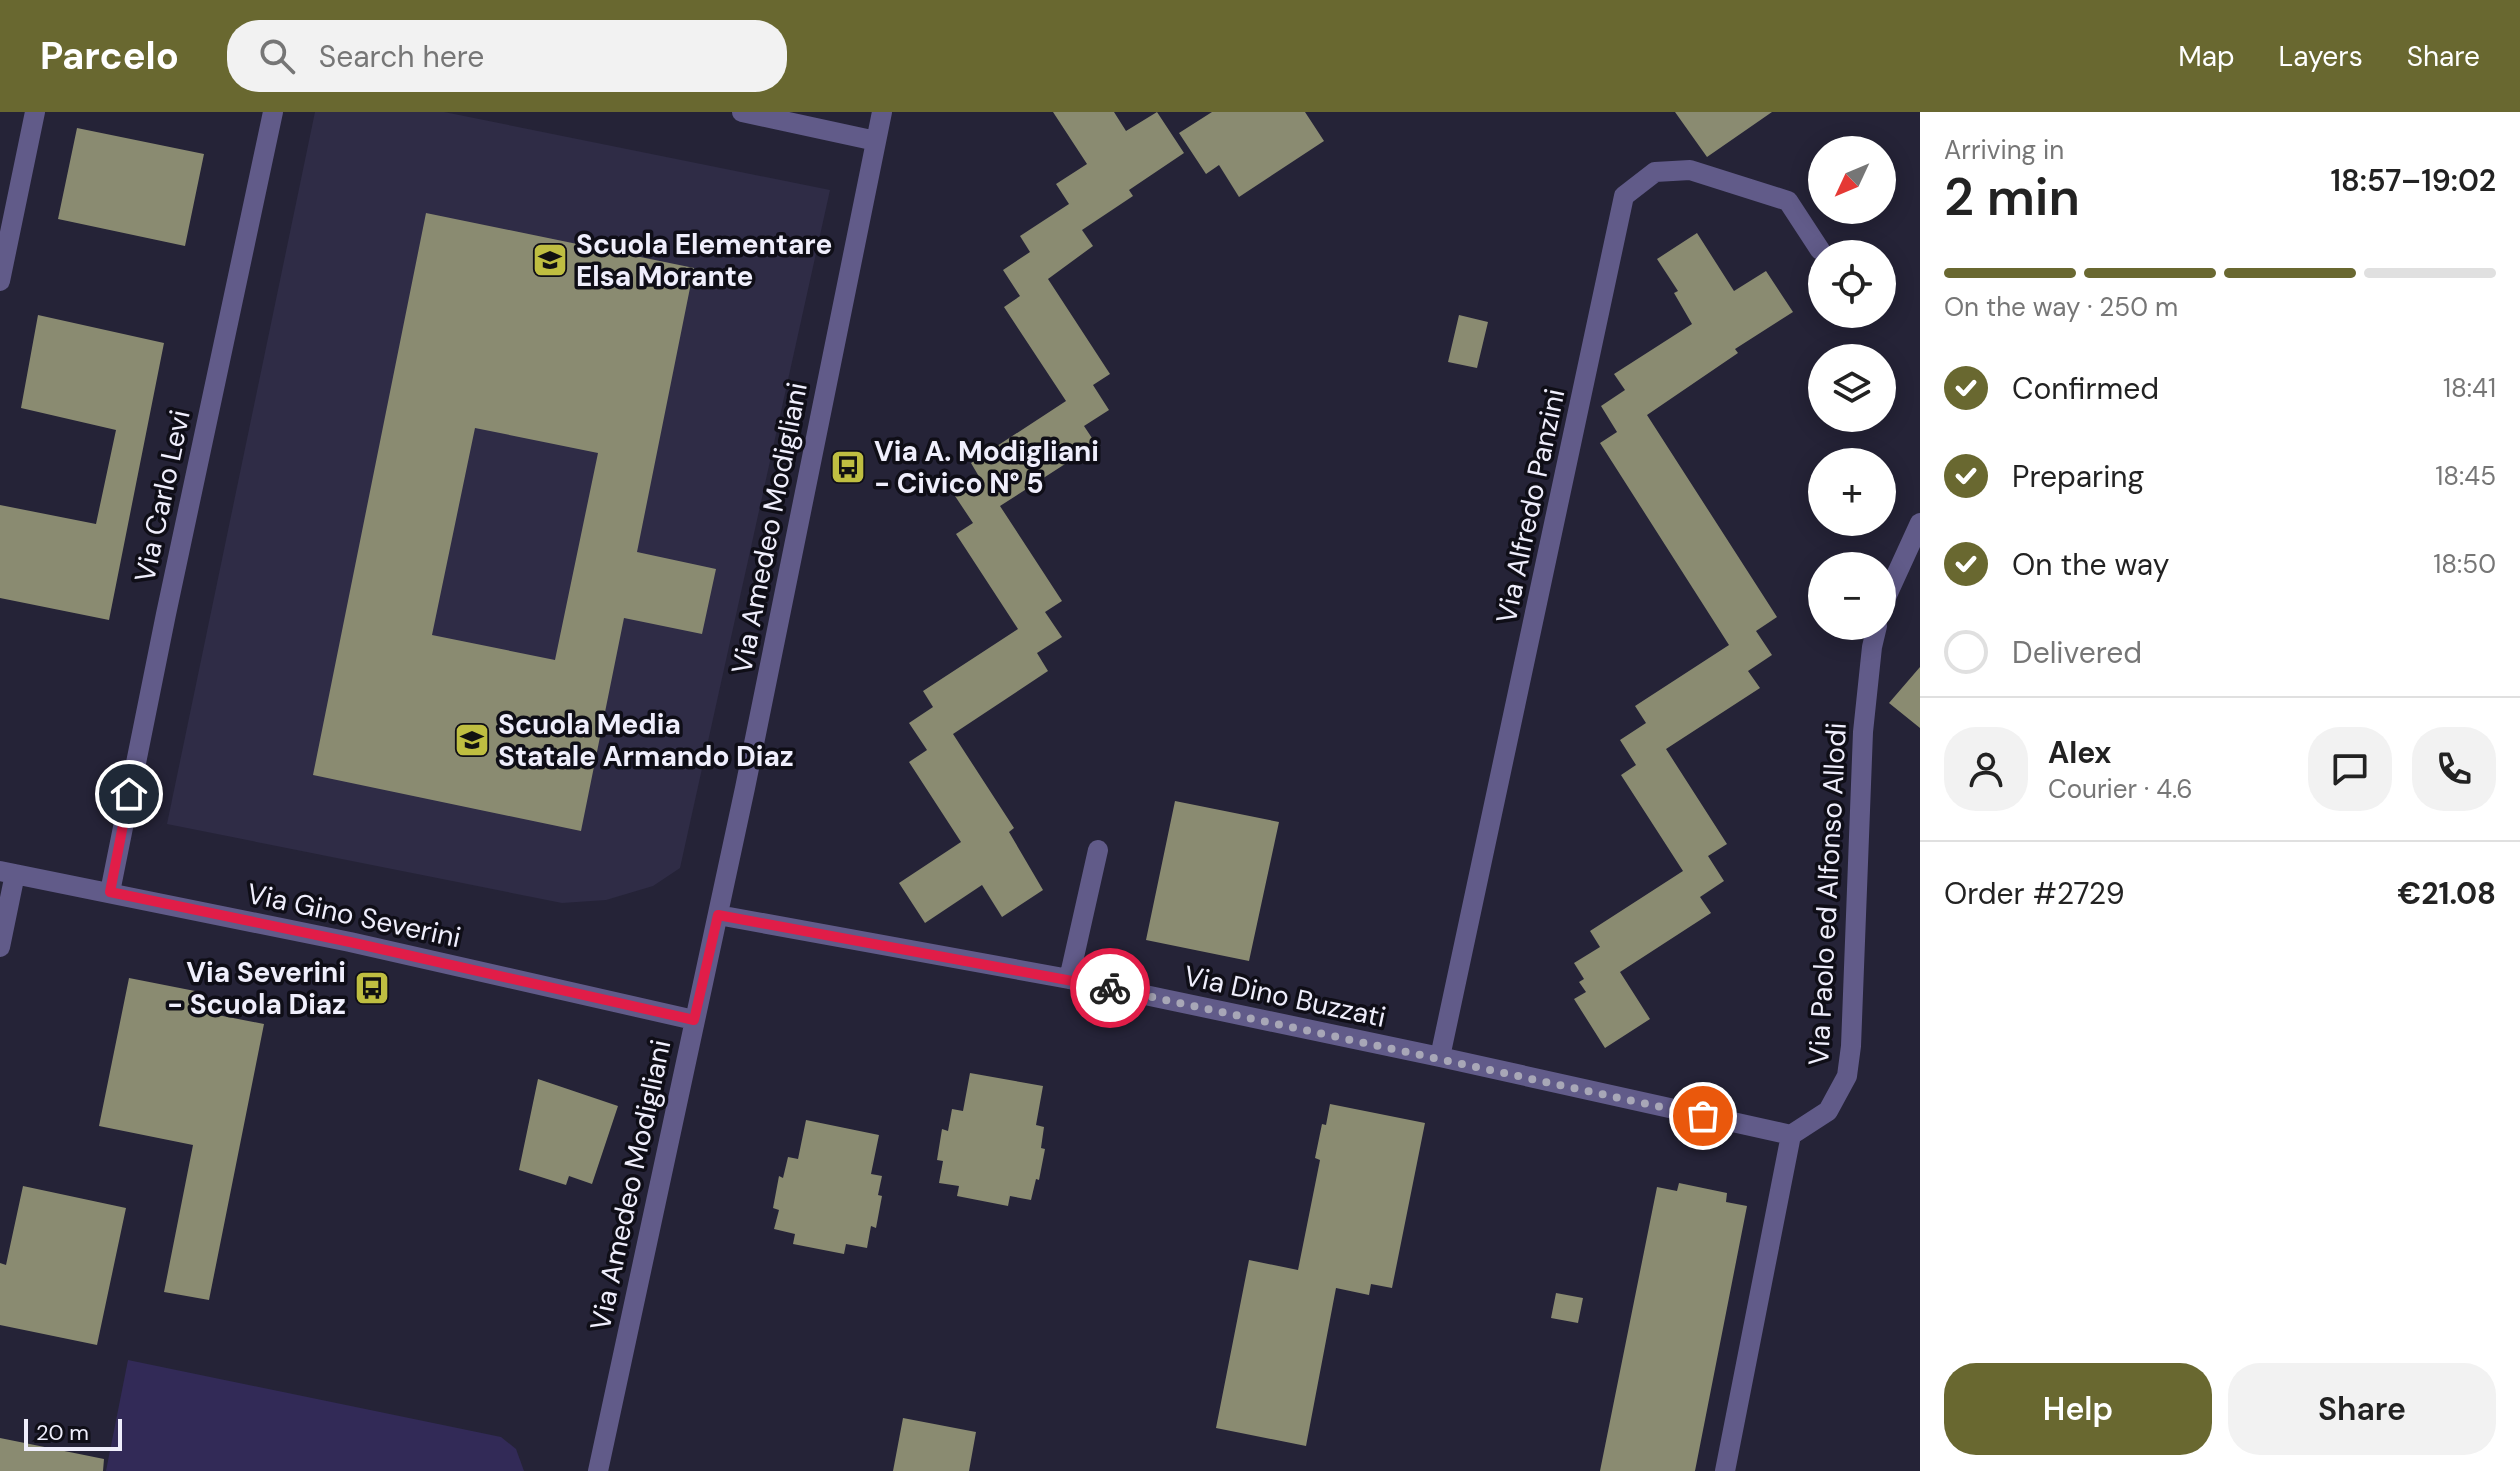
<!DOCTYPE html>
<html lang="en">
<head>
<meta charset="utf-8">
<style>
  body { margin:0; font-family:"DM Sans",sans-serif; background:#f2f2f2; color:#222; height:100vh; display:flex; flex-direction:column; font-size:30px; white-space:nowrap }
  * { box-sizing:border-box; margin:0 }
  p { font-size:26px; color:#767676 }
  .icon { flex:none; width:44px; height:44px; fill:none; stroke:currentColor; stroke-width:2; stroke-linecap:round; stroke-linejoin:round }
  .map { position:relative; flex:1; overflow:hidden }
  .side { display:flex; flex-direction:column; background:#fff; width:600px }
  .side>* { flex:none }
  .needle { width:52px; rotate:226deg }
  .tools { position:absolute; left:1808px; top:24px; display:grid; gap:16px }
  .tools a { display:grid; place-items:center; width:88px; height:88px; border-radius:50%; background:#fff; box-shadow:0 4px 20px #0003; font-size:40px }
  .scale { position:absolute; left:24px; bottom:20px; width:98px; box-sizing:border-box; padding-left:8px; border:4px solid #efeefc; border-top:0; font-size:22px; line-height:28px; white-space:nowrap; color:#efeefc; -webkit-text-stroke:6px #0f0e17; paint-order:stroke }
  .pin { position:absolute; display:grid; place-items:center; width:68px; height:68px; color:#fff; margin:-34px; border:4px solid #fff; border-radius:50%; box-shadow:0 2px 8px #0007 }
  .courier { position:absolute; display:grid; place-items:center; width:80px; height:80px; margin:-40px; border:6px solid #e11d48; border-radius:50%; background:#fff; color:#222; box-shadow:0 2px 10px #0007 }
  .head em { font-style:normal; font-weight:600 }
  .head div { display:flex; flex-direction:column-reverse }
  .head { display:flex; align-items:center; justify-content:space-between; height:136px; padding:0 24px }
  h1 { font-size:52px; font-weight:600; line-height:60px }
  .bar { display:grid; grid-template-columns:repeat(4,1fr); gap:12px 8px; align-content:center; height:96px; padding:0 24px }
  .bar i { height:10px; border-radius:6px; background:#e0e0e0 }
  .bar .selected { background:#696830 }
  .bar p { grid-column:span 4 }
  .line { display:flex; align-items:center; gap:20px; padding:0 24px; border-top:2px solid #e0e0e0 }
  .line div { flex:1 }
  .round { display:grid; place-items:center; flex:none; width:84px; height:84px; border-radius:32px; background:#f2f2f2 }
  ol { padding:0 24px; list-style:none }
  li { display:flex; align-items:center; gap:24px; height:88px }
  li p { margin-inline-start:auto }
  li .icon { padding:8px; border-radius:50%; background:#696830; color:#fff; stroke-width:4 }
  li:last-child { color:#767676 }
  li i { width:44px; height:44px; border:4px solid #e0e0e0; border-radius:50% }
  .button { display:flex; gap:16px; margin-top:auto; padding:16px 24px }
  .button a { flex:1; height:92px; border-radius:32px; background:#696830; color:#fff; font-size:32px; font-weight:600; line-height:92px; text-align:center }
  .button a+a { background:#f2f2f2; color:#222 }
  header { display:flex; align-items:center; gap:48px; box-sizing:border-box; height:112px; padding:0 40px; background:#696830; color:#fff }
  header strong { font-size:38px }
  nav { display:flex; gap:44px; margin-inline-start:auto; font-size:28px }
  .search { width:560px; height:72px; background:#f2f2f2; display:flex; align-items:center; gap:20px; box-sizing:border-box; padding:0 28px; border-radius:32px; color:#767676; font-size:30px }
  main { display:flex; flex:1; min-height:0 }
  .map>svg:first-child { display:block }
  .built { fill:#2f2c46 }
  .green { fill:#322a57 }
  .building { fill:#8a8b71; fill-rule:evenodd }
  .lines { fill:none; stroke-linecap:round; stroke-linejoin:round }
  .minor { stroke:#615b89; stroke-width:20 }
  .done { stroke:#a8a7b7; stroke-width:8; stroke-dasharray:0 14.4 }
  .route { stroke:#e11d48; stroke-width:10 }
  .labels { text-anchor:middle; stroke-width:7; stroke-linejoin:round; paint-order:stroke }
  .poi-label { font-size:28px; font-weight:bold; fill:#efeefc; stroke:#0f0e17; text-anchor:start }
  .street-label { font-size:28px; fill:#efeefc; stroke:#0f0e17 }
</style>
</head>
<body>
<header>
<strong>Parcelo</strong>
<div class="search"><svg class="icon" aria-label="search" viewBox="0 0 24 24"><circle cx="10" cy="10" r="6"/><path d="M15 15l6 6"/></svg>Search here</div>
<nav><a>Map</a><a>Layers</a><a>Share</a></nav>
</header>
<main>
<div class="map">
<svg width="1920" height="1359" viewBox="0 0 1920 1359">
  <rect width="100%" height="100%" fill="#252337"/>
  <!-- built -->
  <path class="built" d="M 315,0 L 444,0 L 830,78 L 680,756 L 653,774 L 606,788 L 562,791 L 167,712 Z"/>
  <!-- green -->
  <path class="green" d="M 128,1248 L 501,1325 L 516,1337 L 524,1359 L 106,1359 Z"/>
  <!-- building -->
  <path class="building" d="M 1053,0 L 1114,0 L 1126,19 L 1157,0 L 1184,41 L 1129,78 L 1133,84 L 1082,118 L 1093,134 L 1048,167 L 1110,262 L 1093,273 L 1109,298 L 1084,314 L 1096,332 L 1000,394 L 1062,489 L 1045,500 L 1062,525 L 1037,541 L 1048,559 L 953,622 L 1014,716 L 1009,720 L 1043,778 L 1002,805 L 982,773 L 925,811 L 899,771 L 961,730 L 909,650 L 927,638 L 909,611 L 933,595 L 923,579 L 1018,517 L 956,422 L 973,411 L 955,384 L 981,368 L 971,351 L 1066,289 L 1004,195 L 1020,184 L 1003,158 L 1030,140 L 1020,124 L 1069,92 L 1056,72 L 1087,52 Z
    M 1212,0 L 1305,0 L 1324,29 L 1239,85 L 1219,53 L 1206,62 L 1179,21 Z
    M 1675,0 L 1772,0 L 1707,45 Z
    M 77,16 L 204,42 L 185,134 L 58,107 Z
    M 426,101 L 694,156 L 637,440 L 716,457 L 702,522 L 624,506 L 581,719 L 313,663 ZM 475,316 L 598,341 L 555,548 L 432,523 Z
    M 1697,121 L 1734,179 L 1766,159 L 1793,200 L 1735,237 L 1738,241 L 1647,303 L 1777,505 L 1756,519 L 1772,543 L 1748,559 L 1760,576 L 1666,637 L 1727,732 L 1708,744 L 1724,769 L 1700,785 L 1711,801 L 1620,860 L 1650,907 L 1605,936 L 1574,887 L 1586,880 L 1579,870 L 1584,867 L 1574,851 L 1600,835 L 1590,819 L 1683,759 L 1621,663 L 1636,653 L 1620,628 L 1646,611 L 1635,594 L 1729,533 L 1600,331 L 1617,320 L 1601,294 L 1625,278 L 1614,262 L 1692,212 L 1674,181 L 1678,179 L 1657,147 Z
    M 38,203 L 164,231 L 109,508 L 0,486 L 0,393 L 96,412 L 116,318 L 21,296 Z
    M 1459,203 L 1488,210 L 1477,256 L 1448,250 Z
    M 1920,555 L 1920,616 L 1889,591 Z
    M 1175,689 L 1279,710 L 1249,849 L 1146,828 Z
    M 129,866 L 195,879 L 192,898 L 264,912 L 209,1188 L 164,1180 L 193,1033 L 99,1014 Z
    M 970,961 L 1043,974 L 1036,1013 L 1044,1015 L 1041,1036 L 1045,1037 L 1039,1068 L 1036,1067 L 1031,1088 L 1010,1084 L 1008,1094 L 957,1084 L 959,1074 L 939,1071 L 943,1049 L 937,1048 L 942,1017 L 948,1019 L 952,997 L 963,999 Z
    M 538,967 L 618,994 L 592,1072 L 569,1064 L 566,1073 L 519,1058 Z
    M 1330,992 L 1425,1011 L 1392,1176 L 1371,1172 L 1369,1183 L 1336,1176 L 1306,1334 L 1216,1316 L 1249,1148 L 1298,1158 L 1320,1048 L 1315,1046 L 1322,1012 L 1326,1013 Z
    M 806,1008 L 879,1023 L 871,1062 L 882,1064 L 878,1083 L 882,1084 L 876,1116 L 871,1114 L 867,1136 L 846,1132 L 844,1142 L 793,1132 L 795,1122 L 774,1117 L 779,1098 L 773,1096 L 779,1064 L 783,1066 L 788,1045 L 798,1047 Z
    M 1679,1071 L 1727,1081 L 1726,1090 L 1747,1094 L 1695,1359 L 1600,1359 L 1657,1075 L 1677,1079 Z
    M 23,1074 L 126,1096 L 97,1233 L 0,1213 L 0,1151 L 6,1153 Z
    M 1556,1181 L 1583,1186 L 1578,1211 L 1551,1206 Z
    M 903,1306 L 976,1320 L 969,1359 L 893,1359 Z
    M 0,1326 L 104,1347 L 103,1359 L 0,1359 Z"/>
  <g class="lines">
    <!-- minor -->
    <path class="minor" d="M 742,0 L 876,29
      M 0,169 L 35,0
      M 1882,494 L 1920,411
      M 0,759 L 350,830 L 694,908
      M 110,780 L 166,502 L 273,0
      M 718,803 L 1069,867 L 1440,945 L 1791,1023
      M 0,835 L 15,762
      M 1069,867 L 1098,738
      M 1440,945 L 1624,84 L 1655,60 L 1690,58 L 1788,89 L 1820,138
      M 598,1359 L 745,676 L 882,0
      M 1725,1359 L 1791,1023 L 1828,999 L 1847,964 L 1851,934 L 1863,620 L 1872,535 L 1877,514"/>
  </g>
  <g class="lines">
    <!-- done -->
    <path class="done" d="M 1110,876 L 1703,1004"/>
    <!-- route -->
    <path class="route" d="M 129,682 L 110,780 L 350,830 L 694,908 L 718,803 L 1110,876"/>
  </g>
  <!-- icons -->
  <defs>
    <g id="school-square" transform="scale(1.8)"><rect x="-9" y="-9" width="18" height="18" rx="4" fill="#bfbe41" stroke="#0f0e17"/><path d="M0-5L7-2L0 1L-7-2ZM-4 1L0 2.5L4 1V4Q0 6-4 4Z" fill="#111"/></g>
    <g id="bus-square" transform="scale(1.8)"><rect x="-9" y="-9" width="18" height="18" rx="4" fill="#bfbe41" stroke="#0f0e17"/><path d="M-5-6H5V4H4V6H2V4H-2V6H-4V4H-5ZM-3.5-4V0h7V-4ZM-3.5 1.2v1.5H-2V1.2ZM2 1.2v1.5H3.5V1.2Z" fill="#111"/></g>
  </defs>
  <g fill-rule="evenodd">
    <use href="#school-square" x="550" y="148"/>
    <use href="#bus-square" x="848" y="355"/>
    <use href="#school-square" x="472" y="628"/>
    <use href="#bus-square" x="372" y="876"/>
  </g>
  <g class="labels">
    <!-- poi labels -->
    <g class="poi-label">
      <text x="576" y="142">Scuola Elementare<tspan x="576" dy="32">Elsa Morante</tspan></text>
      <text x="874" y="349">Via A. Modigliani<tspan x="874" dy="32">- Civico N° 5</tspan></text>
      <text x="498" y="622">Scuola Media<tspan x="498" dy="32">Statale Armando Diaz</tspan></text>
      <text x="346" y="870" text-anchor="end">Via Severini<tspan x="346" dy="32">- Scuola Diaz</tspan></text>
    </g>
    <!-- street labels -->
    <g class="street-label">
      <text transform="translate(162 384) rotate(-78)" y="10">Via Carlo Levi</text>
      <text transform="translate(1530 394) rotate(-78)" y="10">Via Alfredo Panzini</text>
      <text transform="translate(769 416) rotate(-79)" y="10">Via Amedeo Modigliani</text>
      <text transform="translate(1827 782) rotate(-87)" y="10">Via Paolo ed Alfonso Allodi</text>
      <text transform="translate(354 803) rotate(12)" y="10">Via Gino Severini</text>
      <text transform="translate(1285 884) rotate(12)" y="10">Via Dino Buzzati</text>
      <text transform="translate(630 1073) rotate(-78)" y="10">Via Amedeo Modigliani</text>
    </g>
  </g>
</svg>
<div class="tools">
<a><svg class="needle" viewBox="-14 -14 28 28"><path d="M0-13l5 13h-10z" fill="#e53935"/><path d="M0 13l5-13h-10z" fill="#767676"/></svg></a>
<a><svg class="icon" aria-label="locate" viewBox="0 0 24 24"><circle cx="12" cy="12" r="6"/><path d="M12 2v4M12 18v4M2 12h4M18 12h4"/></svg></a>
<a><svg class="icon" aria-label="layers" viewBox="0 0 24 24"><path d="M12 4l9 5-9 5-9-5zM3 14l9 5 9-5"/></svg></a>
<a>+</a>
<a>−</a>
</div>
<div class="scale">20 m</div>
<div class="pin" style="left:1703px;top:1004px;background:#ea580c"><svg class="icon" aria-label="bag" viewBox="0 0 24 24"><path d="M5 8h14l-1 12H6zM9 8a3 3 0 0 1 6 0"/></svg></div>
<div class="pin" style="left:129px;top:682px;background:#1f2937"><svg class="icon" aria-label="home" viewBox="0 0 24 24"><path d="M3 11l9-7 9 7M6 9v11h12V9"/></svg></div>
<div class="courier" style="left:1110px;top:876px"><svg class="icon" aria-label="bike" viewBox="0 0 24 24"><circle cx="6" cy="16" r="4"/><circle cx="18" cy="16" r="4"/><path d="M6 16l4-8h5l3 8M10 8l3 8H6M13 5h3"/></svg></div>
</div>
<section class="side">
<div class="head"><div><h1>2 min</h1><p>Arriving in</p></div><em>18:57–19:02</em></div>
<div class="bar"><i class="selected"></i><i class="selected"></i><i class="selected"></i><i></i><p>On the way · 250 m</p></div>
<ol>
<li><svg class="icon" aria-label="check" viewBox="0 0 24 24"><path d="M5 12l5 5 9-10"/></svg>Confirmed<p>18:41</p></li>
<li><svg class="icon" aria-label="check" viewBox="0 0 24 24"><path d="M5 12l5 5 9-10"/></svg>Preparing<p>18:45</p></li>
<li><svg class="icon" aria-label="check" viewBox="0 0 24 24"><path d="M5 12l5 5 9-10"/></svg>On the way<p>18:50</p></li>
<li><i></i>Delivered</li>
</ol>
<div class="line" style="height:144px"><a class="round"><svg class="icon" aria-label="person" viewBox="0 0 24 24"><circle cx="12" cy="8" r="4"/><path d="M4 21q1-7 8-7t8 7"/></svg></a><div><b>Alex</b><p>Courier · 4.6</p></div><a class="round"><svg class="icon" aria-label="chat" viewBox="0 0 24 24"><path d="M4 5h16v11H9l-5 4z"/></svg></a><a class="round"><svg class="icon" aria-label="phone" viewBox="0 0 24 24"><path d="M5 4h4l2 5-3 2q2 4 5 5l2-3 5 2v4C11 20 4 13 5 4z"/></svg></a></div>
<div class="line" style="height:104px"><div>Order #2729</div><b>€21.08</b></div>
<div class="button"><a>Help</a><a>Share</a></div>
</section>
</main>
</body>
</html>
